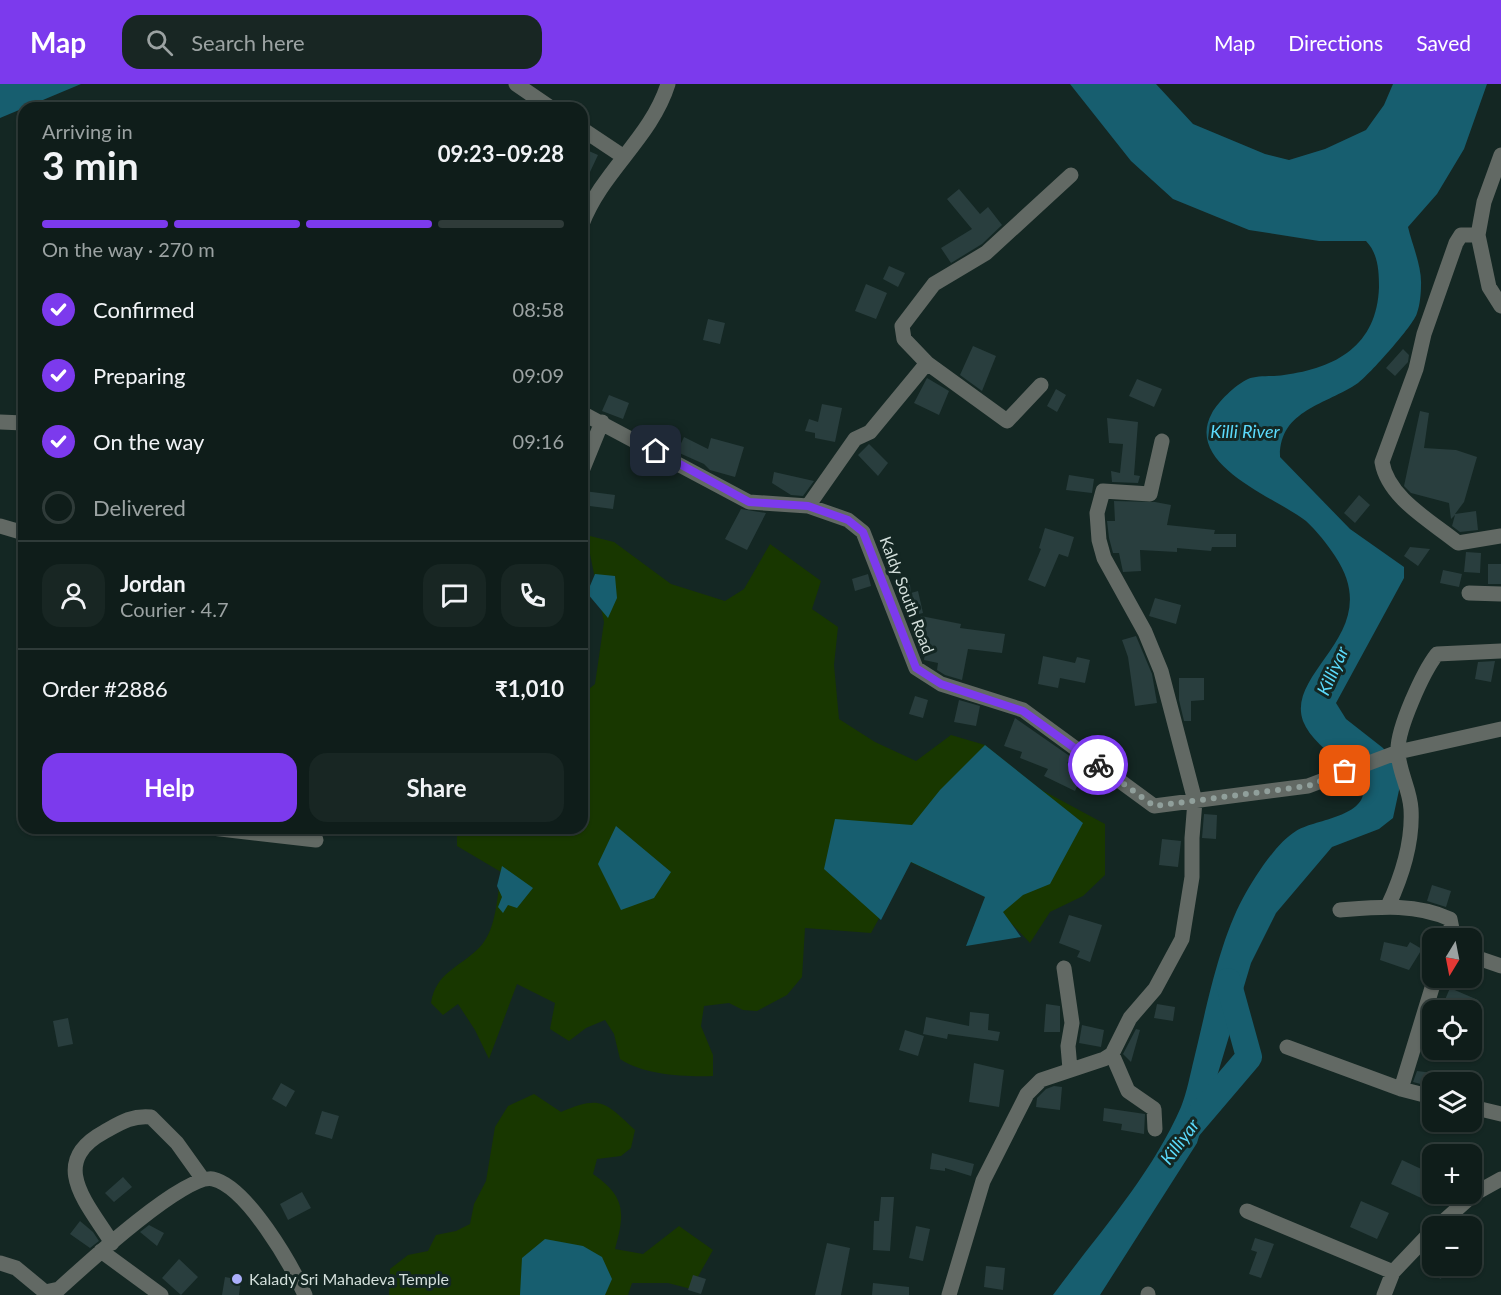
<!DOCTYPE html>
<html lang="en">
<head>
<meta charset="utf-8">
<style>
  body { margin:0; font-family:Lato,sans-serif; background:#182623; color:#f1f3f6; height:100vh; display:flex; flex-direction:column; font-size:22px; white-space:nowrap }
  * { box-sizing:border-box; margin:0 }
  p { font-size:20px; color:#9ba2a2 }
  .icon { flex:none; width:33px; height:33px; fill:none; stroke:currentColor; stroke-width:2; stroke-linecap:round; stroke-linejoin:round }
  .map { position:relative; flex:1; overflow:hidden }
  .sheet { position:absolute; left:18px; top:18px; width:570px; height:732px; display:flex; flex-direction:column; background:#0f1d1a; border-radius:18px; box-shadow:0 2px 4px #0004,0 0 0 2px #2f3b39 }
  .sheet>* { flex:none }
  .needle { width:39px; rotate:190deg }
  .controls { position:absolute; left:1422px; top:844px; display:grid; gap:12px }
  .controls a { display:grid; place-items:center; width:60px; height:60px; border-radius:12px; background:#0f1d1a; box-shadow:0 2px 4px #0004,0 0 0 2px #2f3b39; font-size:30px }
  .pin { position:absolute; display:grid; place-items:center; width:51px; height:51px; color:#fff; margin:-26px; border-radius:12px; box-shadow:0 3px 9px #0006 }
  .courier { position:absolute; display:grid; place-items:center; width:60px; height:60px; margin:-30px; border:4px solid #7c3aed; border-radius:50%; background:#fff; color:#222; box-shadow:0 2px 8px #0007 }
  .headline em { font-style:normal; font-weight:700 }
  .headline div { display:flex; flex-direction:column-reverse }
  .headline { display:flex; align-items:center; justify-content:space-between; height:102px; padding:0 24px }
  h1 { font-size:39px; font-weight:700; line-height:45px }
  .bar { display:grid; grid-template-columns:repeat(4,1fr); gap:9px 6px; align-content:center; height:72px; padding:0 24px }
  .bar i { height:8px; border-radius:4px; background:#2f3b39 }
  .bar .selected { background:#7c3aed }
  .bar p { grid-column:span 4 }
  .line { display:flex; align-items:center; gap:15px; padding:0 24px; border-top:2px solid #2f3b39 }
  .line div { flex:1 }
  .round { display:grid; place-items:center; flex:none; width:63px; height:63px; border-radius:18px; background:#182623 }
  ol { padding:0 24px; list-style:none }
  li { display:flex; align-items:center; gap:18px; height:66px }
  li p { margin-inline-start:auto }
  li .icon { padding:6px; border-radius:50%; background:#7c3aed; color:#fff; stroke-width:4 }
  li:last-child { color:#9ba2a2 }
  li i { width:33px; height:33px; border:3px solid #2f3b39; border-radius:50% }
  .primary-button { display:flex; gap:12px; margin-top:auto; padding:12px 24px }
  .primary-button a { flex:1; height:69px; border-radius:18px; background:#7c3aed; color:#fff; font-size:24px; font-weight:700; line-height:69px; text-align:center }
  .primary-button a+a { background:#182623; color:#f1f3f6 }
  header { display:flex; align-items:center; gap:36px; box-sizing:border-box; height:84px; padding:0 30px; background:#7c3aed; color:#fff }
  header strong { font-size:28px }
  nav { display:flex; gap:33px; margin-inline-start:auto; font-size:21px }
  .search { width:420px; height:54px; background:#182623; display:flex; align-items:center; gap:15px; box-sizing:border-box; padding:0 21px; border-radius:18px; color:#9ba2a2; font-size:22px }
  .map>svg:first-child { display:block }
  .green { fill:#183700 }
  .water { fill:#175e6f }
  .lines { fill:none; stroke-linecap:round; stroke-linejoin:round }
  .river { stroke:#175e6f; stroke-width:26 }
  .building { fill:#293e3e }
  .minor { stroke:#626964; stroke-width:15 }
  .done { stroke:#909f9b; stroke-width:6; stroke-dasharray:0 10.8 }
  .route { stroke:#7c3aed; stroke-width:8 }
  .poi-dot { fill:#abaffb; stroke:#142723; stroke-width:2 }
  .labels { text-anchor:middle; stroke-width:6; stroke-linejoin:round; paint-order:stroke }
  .street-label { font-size:16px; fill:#d3dfdb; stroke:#142723 }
  .poi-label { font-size:16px; fill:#d3dfdb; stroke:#142723; text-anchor:start }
  .water-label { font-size:18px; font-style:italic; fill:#5bdafb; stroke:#142723 }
</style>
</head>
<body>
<header>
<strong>Map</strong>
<div class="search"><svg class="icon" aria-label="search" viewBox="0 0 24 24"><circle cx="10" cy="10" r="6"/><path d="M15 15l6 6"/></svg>Search here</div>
<nav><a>Map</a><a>Directions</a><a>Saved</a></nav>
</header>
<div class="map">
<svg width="1501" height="1211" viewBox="0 0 1501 1211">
  <rect width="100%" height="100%" fill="#142723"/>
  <!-- green -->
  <path class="green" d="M 586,451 L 614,458 L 671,500 L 725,517 L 744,505 L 770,460 L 821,497 L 812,525 L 838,543 L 834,581 L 839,635 L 875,658 L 916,677 L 951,651 L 985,661 L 1040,705 L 1105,740 L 1105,791 L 1083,812 L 1050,828 L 1030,859 L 986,813 L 910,778 L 871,849 L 805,844 L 802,893 L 787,911 L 757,927 L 743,926 L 729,919 L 704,922 L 701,942 L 713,971 L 713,992 C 684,993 644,991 620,975 L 614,950 L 605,936 L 586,944 L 569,957 L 550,945 L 555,919 L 517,900 L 489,975 L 475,946 L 458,920 L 443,931 L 431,919 C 436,888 459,884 479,864 C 497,846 497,812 501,788 L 457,762 L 457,744 L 582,744 L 582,611 L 595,600 L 604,538 Z
    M 534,1010 L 561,1028 C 601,1011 605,1018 635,1046 L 631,1064 L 621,1072 L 597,1075 L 593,1090 C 626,1113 625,1129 615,1165 L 643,1170 L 679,1142 L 713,1166 L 691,1205 L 668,1199 L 632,1199 L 628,1211 L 389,1211 L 390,1185 L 408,1171 L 428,1167 L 436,1151 L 456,1147 L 470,1140 L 474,1120 L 486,1097 L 495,1043 L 508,1022 Z"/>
  <!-- water -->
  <path class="water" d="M 0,0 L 81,0 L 0,34 Z
    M 1070,0 L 1156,0 L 1193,40 L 1265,70 L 1289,76 L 1325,65 L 1366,46 L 1384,21 L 1393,0 L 1487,0 L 1464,65 L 1437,110 L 1408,143 C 1412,160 1422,183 1421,201 C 1421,209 1420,221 1417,229 C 1414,241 1369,291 1358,299 C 1326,321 1279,326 1280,373 L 1350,445 L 1404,483 L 1404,494 L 1336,619 L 1346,635 L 1383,664 L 1397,682 L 1401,697 L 1393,734 L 1379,745 L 1332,763 L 1276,829 L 1251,879 L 1197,1059 L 1100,1211 L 1053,1211 C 1097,1151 1151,1092 1181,1023 C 1187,1008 1190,991 1194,975 C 1206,926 1219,858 1243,814 C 1254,794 1276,759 1296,747 C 1316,734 1377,733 1361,694 C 1343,679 1312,660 1303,637 C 1285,586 1387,549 1335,472 C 1328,461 1316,446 1306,437 C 1277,414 1183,381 1212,329 C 1218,318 1235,301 1248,295 C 1257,291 1273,293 1284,291 C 1336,284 1377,262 1379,203 C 1379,187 1378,169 1366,157 L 1319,157 L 1249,146 L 1173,115 L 1131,77 Z
    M 595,490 L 615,492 L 617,514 L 608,534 L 587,509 Z
    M 985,661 L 1083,739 L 1050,800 L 1023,811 L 1003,828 L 1021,853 L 966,862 L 985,813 L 911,778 L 881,836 L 824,785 L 835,735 L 912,741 L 940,706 Z
    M 616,742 L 671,788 L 654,814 L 621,826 L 598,780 Z
    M 502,782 L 533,804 L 517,824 L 508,821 L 503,829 L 498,823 L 502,813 L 497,802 Z
    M 545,1155 L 583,1162 L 602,1173 L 612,1195 L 605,1211 L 520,1211 L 522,1174 Z"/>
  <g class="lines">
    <!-- river -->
    <path class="river" d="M 1186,1047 L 1249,973 L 1228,897"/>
  </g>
  <!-- building -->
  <path class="building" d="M 582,64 L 598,71 L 582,105 Z
    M 959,105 L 980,130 L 988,123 L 1002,141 L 982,160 L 951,179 L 941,164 L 972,145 L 947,115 Z
    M 889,182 L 905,189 L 898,203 L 883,195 Z
    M 866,200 L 887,209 L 876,235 L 855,227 Z
    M 708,235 L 725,239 L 720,260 L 703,256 Z
    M 973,262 L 996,272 L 982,307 L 960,291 Z
    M 1403,265 L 1409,271 L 1408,278 L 1395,292 L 1386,284 Z
    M 927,294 L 949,307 L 939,331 L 914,319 Z
    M 1137,295 L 1162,305 L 1154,323 L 1129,312 Z
    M 1056,305 L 1066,311 L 1057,328 L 1047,322 Z
    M 609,311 L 629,319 L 623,335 L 602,327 Z
    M 822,320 L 842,324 L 835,358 L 815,354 L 815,349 L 805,347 L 809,335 L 818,338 Z
    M 1420,327 L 1429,329 L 1424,364 L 1456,366 L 1477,373 L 1464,418 L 1455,430 L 1476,427 L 1478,446 L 1460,448 L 1452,442 L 1455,431 L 1451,435 L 1449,419 L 1411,409 L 1404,402 Z
    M 1107,334 L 1138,338 L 1134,391 L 1140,392 L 1138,399 L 1112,398 L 1111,387 L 1120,389 L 1123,360 L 1109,359 Z
    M 684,353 L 708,365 L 711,354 L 744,363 L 735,393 L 710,386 L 704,380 L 677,368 Z
    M 869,360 L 888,379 L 878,392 L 858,371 Z
    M 774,388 L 814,397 L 803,412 L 791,411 L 772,399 Z
    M 1069,391 L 1094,395 L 1092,409 L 1066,406 Z
    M 584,407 L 615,411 L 613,425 L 582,421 Z
    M 1359,411 L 1370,421 L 1355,439 L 1344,429 Z
    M 1114,417 L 1155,418 L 1171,421 L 1167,441 L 1215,446 L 1214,450 L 1236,450 L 1236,463 L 1212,463 L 1211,467 L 1177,464 L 1177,468 L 1140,466 L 1141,487 L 1123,488 L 1119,469 L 1113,469 L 1109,454 L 1107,437 L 1115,437 Z
    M 741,425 L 766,429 L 747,466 L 725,455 Z
    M 1045,444 L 1074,453 L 1068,473 L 1059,470 L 1045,503 L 1028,496 L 1041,465 L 1039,464 Z
    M 893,463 L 898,486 L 889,488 L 882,465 Z
    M 1410,463 L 1430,465 L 1418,482 L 1404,472 Z
    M 1466,468 L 1481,469 L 1480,489 L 1464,488 Z
    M 1488,480 L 1501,480 L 1501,500 L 1488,500 Z
    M 1443,486 L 1462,490 L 1459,503 L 1440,499 Z
    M 868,490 L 871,502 L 855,507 L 852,495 Z
    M 909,493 L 911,509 L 918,507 L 923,529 L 907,533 L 894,495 Z
    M 1155,514 L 1181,521 L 1176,540 L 1149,532 Z
    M 921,532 L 961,540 L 960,544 L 1005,550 L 1002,569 L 968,565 L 962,596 L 945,591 L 937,586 L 938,579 L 924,576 L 928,553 L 917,551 Z
    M 1136,552 L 1152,590 L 1157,619 L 1135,622 L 1128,573 L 1122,556 Z
    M 1043,572 L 1075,579 L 1077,573 L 1090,576 L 1085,599 L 1060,594 L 1058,604 L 1038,600 Z
    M 1495,577 L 1491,598 L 1475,595 L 1478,578 Z
    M 1179,594 L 1204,594 L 1204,616 L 1191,617 L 1191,637 L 1184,637 L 1179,616 Z
    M 915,612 L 928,616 L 923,634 L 909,630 Z
    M 959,616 L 980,622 L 976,642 L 954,638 Z
    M 1015,634 L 1071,673 L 1067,679 L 1084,687 L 1075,707 L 1044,692 L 1048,685 L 1020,674 L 1022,668 L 1004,662 Z
    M 1204,730 L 1217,731 L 1216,755 L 1202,754 Z
    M 1162,755 L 1181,757 L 1178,783 L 1159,781 Z
    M 1432,801 L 1451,807 L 1446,823 L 1427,817 Z
    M 1069,831 L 1102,841 L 1090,878 L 1077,873 L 1080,867 L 1059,859 Z
    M 1384,858 L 1407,863 L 1410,858 L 1422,865 L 1409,886 L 1380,876 Z
    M 1450,904 L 1478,916 L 1473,927 L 1449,927 L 1451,921 L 1444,918 Z
    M 1046,920 L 1060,922 L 1060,948 L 1044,948 Z
    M 1157,920 L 1175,923 L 1173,937 L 1154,934 Z
    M 970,928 L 989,930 L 988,946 L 1000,948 L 998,957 L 948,950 L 947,955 L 923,950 L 926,933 L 969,942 Z
    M 68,934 L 73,960 L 58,963 L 53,937 Z
    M 1082,941 L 1104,946 L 1101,963 L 1079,959 Z
    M 1136,945 L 1140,946 L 1131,978 L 1123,970 Z
    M 905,946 L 924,952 L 918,972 L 899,966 Z
    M 974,979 L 1004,986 L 999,1023 L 969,1018 Z
    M 1417,987 L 1433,989 L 1432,1003 L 1413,998 Z
    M 281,999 L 295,1007 L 286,1023 L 272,1015 Z
    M 1054,1002 L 1062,1003 L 1060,1026 L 1036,1023 L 1037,1014 L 1046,1005 Z
    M 1104,1024 L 1145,1030 L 1144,1050 L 1121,1046 L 1122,1040 L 1103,1037 Z
    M 322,1027 L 339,1032 L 332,1055 L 315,1050 Z
    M 932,1069 L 974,1080 L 971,1092 L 945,1084 L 945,1087 L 930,1085 Z
    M 1402,1076 L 1432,1090 L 1432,1119 L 1391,1100 Z
    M 123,1093 L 132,1103 L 114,1118 L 105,1109 Z
    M 302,1108 L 311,1124 L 288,1136 L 280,1120 Z
    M 881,1113 L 894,1113 L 890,1167 L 873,1166 L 874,1137 L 879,1137 Z
    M 1361,1117 L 1389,1129 L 1377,1155 L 1350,1143 Z
    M 80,1137 L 93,1148 L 99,1157 L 90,1164 L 70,1150 Z
    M 149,1141 L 164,1149 L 157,1162 L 140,1148 Z
    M 916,1142 L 930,1145 L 923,1177 L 909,1174 Z
    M 1472,1144 L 1484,1146 L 1479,1185 L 1472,1184 Z
    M 1255,1154 L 1274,1160 L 1261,1194 L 1249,1190 L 1257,1168 L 1251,1166 Z
    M 827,1159 L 850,1164 L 841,1211 L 815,1211 Z
    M 179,1175 L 198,1193 L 181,1211 L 162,1194 Z
    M 986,1182 L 1005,1184 L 1003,1206 L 984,1203 Z
    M 1433,1182 L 1463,1182 L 1440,1195 Z
    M 693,1191 L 706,1195 L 701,1210 L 688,1206 Z
    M 225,1193 L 241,1196 L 239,1211 L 222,1211 Z
    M 873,1199 L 909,1203 L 909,1211 L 872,1211 Z"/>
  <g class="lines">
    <!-- minor -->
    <path class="minor" d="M 516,0 L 551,24
      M 582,45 L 624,73
      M 1501,71 L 1484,118 L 1478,151 L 1461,151 L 1456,159 L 1424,250 L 1416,285 L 1382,378 C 1388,414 1431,437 1458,459 L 1501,452
      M 582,140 C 602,87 651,54 668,0
      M 1478,151 L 1489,203 L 1501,222
      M 927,279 L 904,255 L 902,242 L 934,200 L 986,169 L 1071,91
      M 582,329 L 749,418 L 808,422 L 848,436 L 863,448 L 916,584 L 941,600 L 1023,626 L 1154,722 L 1308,702 L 1398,668 L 1501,645
      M 0,338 L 24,339
      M 582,387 L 602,338
      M 808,422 L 855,355 L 870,348 L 927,279 L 1007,337 L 1041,301
      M 0,442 L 24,449
      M 1469,509 L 1501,510
      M 212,744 L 316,756
      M 1388,822 C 1402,792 1413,759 1411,725 C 1410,705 1398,686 1398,667 C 1397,645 1423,588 1437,570 L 1501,567
      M 1340,826 C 1378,823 1415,819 1450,835 L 1454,855
      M 1472,872 L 1501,882
      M 1064,884 L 1072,939 L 1068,962 L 1070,985
      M 1287,963 L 1401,1005 L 1432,1013
      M 1112,970 L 1128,1007 L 1154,1025 L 1155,1045
      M 1401,1005 L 1435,894
      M 1472,1023 L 1501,1030
      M 1247,1127 L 1393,1188
      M 1437,1143 L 1474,1110 L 1501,1095
      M 112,1159 C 88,1120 47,1079 104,1048 C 120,1039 132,1031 151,1033 L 177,1059 L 202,1094
      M 101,1167 L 161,1211
      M 0,1179 L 16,1184 L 45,1208 L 59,1205 C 82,1184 186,1088 213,1095 C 247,1103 291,1180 305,1211
      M 949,1211 L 983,1097 L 1027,1010 L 1041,996 L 1104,975 L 1112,970 L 1130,934 L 1155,905 L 1182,855 L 1192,793 L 1192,754 L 1195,717 L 1161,587 L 1145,548 L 1104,474 L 1099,456 L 1097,429 L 1103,407 L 1150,410 L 1162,357
      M 1148,1211 L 1148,1210
      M 1384,1211 L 1393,1188 L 1432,1147"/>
  </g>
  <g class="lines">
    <!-- done -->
    <path class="done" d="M 1098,681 L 1154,722 L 1308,702 L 1345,687"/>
    <!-- route -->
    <path class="route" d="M 656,367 L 749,418 L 808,422 L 848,436 L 863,448 L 916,584 L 941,600 L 1023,627 L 1098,681"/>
  </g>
  <!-- markers -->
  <circle class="poi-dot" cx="237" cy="1195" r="6"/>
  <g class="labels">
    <!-- street labels -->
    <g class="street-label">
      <text transform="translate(907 511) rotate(69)" y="6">Kaldy South Road</text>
    </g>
    <!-- poi labels -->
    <g class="poi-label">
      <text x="249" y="1201">Kalady Sri Mahadeva Temple</text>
    </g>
    <!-- water labels -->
    <g class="water-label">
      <text x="1245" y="354">Killi River</text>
      <text transform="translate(1333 587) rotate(-66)" y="6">Killiyar</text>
      <text transform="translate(1180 1058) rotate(-53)" y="6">Killiyar</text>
    </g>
  </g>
</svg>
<div class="controls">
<a><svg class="needle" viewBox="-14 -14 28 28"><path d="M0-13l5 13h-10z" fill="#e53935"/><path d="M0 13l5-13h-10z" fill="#9ba2a2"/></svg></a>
<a><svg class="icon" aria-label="locate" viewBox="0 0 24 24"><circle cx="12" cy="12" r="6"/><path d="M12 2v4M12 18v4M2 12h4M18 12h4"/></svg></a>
<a><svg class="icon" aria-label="layers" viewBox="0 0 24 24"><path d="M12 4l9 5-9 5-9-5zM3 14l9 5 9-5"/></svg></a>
<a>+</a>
<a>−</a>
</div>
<div class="pin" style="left:1345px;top:687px;background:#ea580c"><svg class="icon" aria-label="bag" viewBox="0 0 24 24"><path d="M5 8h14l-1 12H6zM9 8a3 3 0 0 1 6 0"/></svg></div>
<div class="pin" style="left:656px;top:367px;background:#1f2937"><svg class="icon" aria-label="home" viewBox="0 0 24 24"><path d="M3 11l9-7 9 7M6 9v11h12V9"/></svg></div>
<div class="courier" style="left:1098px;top:681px"><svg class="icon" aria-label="bike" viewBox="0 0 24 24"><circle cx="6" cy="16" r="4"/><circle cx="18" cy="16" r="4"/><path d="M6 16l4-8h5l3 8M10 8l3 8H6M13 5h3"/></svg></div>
<section class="sheet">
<div class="headline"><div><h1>3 min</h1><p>Arriving in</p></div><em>09:23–09:28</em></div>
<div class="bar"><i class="selected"></i><i class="selected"></i><i class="selected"></i><i></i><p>On the way · 270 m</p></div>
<ol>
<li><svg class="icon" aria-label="check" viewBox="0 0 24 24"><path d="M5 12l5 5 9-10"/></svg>Confirmed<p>08:58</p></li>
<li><svg class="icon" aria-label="check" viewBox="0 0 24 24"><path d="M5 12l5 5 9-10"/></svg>Preparing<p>09:09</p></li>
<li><svg class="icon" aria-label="check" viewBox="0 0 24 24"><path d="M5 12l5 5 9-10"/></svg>On the way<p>09:16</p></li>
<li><i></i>Delivered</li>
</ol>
<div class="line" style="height:108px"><a class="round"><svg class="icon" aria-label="person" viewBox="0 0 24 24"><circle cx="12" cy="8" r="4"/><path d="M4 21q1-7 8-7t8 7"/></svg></a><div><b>Jordan</b><p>Courier · 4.7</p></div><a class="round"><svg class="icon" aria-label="chat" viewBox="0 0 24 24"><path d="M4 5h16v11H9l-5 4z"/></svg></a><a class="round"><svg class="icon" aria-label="phone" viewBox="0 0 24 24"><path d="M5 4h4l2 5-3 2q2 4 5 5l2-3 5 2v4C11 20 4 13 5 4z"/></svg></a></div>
<div class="line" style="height:78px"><div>Order #2886</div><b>₹1,010</b></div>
<div class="primary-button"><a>Help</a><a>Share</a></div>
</section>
</div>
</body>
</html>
